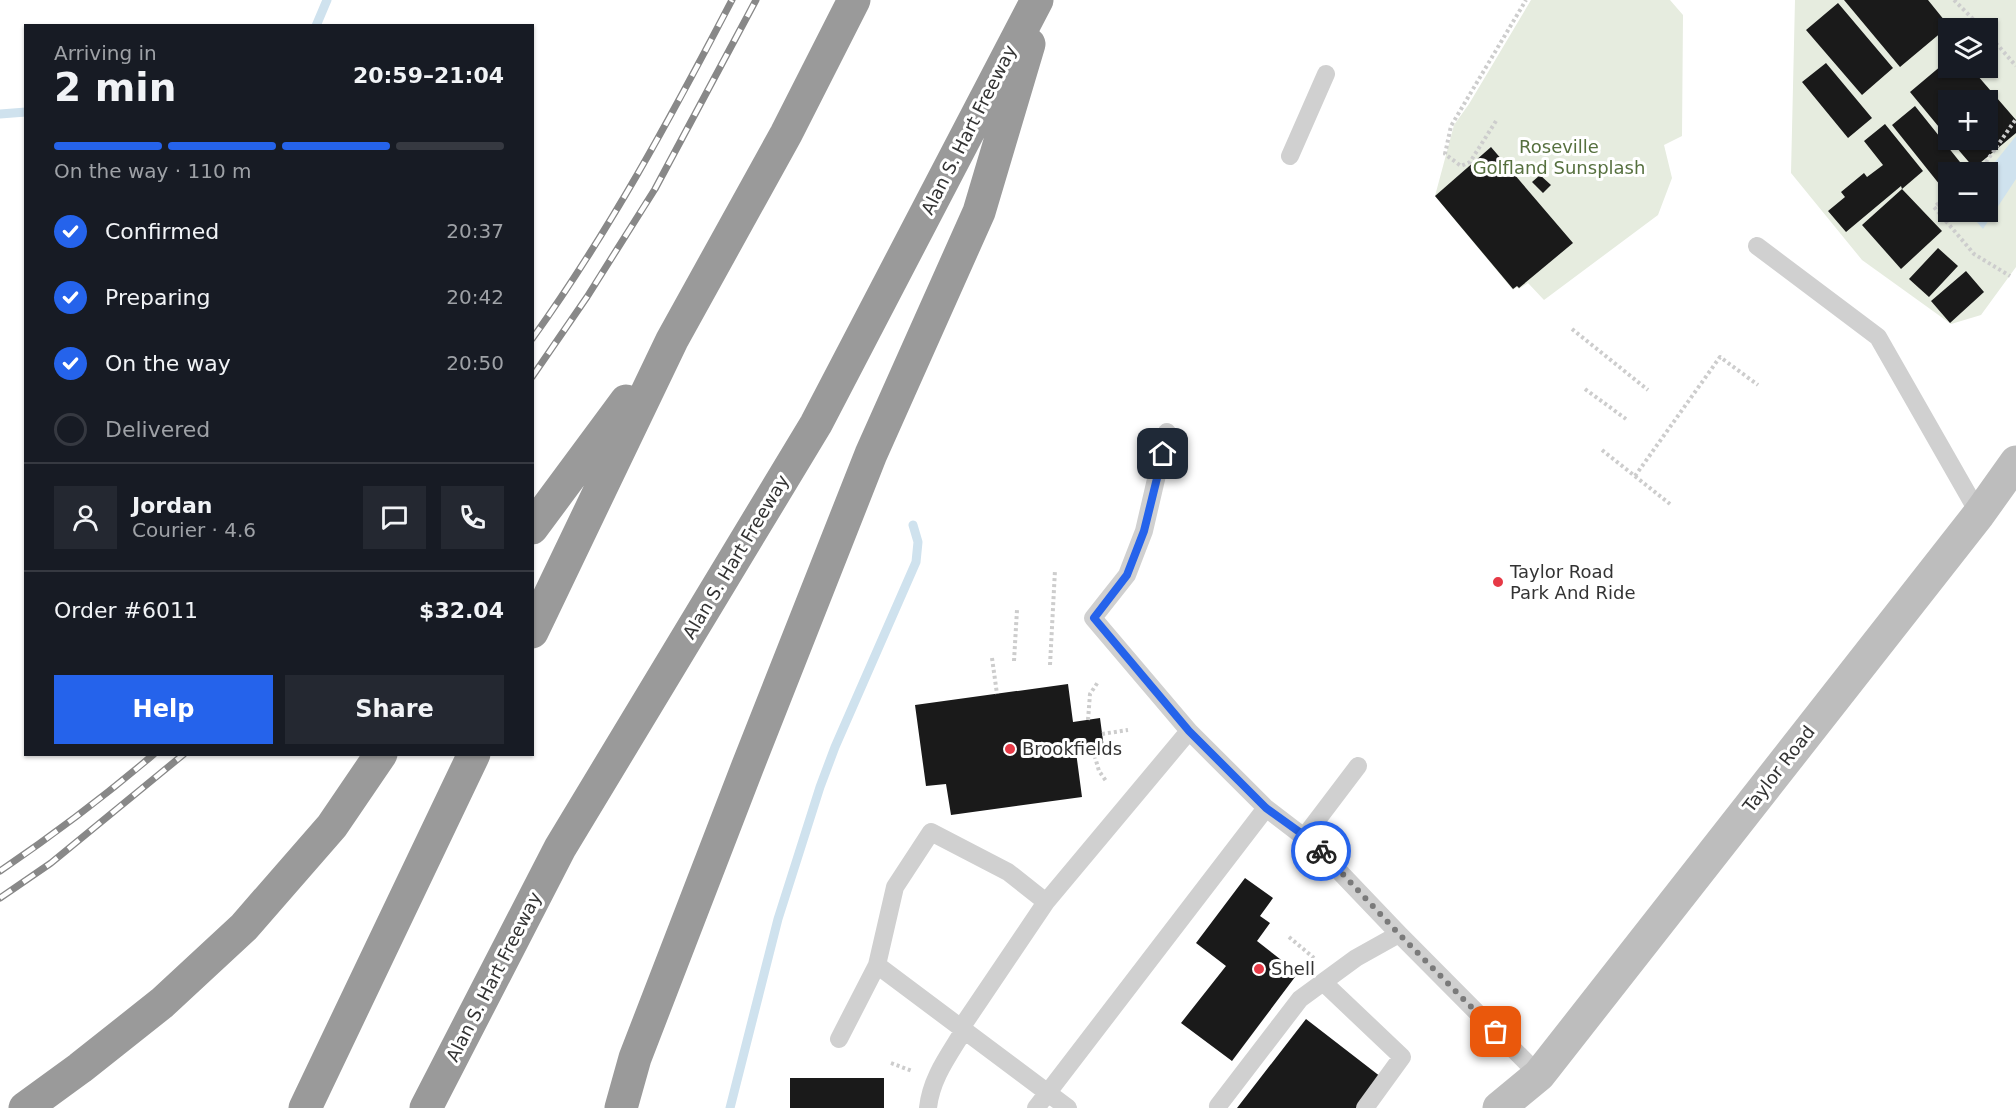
<!DOCTYPE html>
<html lang="en">
<head>
<meta charset="utf-8">
<style>
  body { margin:0; font-family:"DejaVu Sans",sans-serif; background:#242831; color:#f1f3f6; height:100vh; display:flex; flex-direction:column; font-size:22px; white-space:nowrap }
  * { box-sizing:border-box; margin:0 }
  p { font-size:20px; color:#9ea1a6 }
  .icon { flex:none; width:33px; height:33px; fill:none; stroke:currentColor; stroke-width:2; stroke-linecap:round; stroke-linejoin:round }
  .map { position:relative; flex:1; overflow:hidden }
  .drawer { position:absolute; left:24px; top:24px; width:510px; height:732px; display:flex; flex-direction:column; background:#171b24; border-radius:0px; box-shadow:0 2px 4px #0004 }
  .drawer>* { flex:none }
  .buttons { position:absolute; left:1938px; top:18px; display:grid; gap:12px }
  .buttons a { display:grid; place-items:center; width:60px; height:60px; border-radius:0px; background:#171b24; box-shadow:0 2px 4px #0004; font-size:30px }
  .pin { position:absolute; display:grid; place-items:center; width:51px; height:51px; color:#fff; margin:-26px; border-radius:12px; box-shadow:0 3px 9px #0006 }
  .courier { position:absolute; display:grid; place-items:center; width:60px; height:60px; margin:-30px; border:4px solid #2563eb; border-radius:50%; background:#fff; color:#222; box-shadow:0 2px 8px #0007 }
  .head em { font-style:normal; font-weight:700 }
  .head div { display:flex; flex-direction:column-reverse }
  .head { display:flex; align-items:center; justify-content:space-between; height:102px; padding:0 30px }
  h1 { font-size:39px; font-weight:700; line-height:45px }
  .bar { display:grid; grid-template-columns:repeat(4,1fr); gap:9px 6px; align-content:center; height:72px; padding:0 30px }
  .bar i { height:8px; border-radius:4px; background:#363941 }
  .bar .active { background:#2563eb }
  .bar p { grid-column:span 4 }
  .line { display:flex; align-items:center; gap:15px; padding:0 30px; border-top:2px solid #363941 }
  .line div { flex:1 }
  .round { display:grid; place-items:center; flex:none; width:63px; height:63px; border-radius:0px; background:#242831 }
  ol { padding:0 30px; list-style:none }
  li { display:flex; align-items:center; gap:18px; height:66px }
  li p { margin-inline-start:auto }
  li .icon { padding:6px; border-radius:50%; background:#2563eb; color:#fff; stroke-width:4 }
  li:last-child { color:#9ea1a6 }
  li i { width:33px; height:33px; border:3px solid #363941; border-radius:50% }
  .primary-button { display:flex; gap:12px; margin-top:auto; padding:12px 30px }
  .primary-button a { flex:1; height:69px; border-radius:0px; background:#2563eb; color:#fff; font-size:24px; font-weight:700; line-height:69px; text-align:center }
  .primary-button a+a { background:#242831; color:#f1f3f6 }
  .map>svg:first-child { display:block }
  .green { fill:#e6ecdf; fill-rule:evenodd }
  .water { fill:#cfe2ee }
  .lines { fill:none; stroke-linecap:round; stroke-linejoin:round }
  .stream { stroke:#cfe2ee; stroke-width:9 }
  .building { fill:#1a1a1a }
  .path { stroke:#cdcdcd; stroke-width:4; stroke-dasharray:3 3; stroke-linecap:butt }
  .service { stroke:#d0d0d0; stroke-width:18 }
  .secondary { stroke:#bdbdbd; stroke-width:33 }
  .motorway { stroke:#9a9a9a; stroke-width:33 }
  .rail-casing { stroke:#888; stroke-width:7 }
  .rail { stroke:#fff; stroke-width:4.5; stroke-dasharray:14; stroke-linecap:butt }
  .done { stroke:#7a7a7a; stroke-width:6; stroke-dasharray:0 10.8 }
  .route { stroke:#2563eb; stroke-width:8 }
  .poi-dot { fill:#e63946; stroke:#fff; stroke-width:2 }
  .labels { text-anchor:middle; stroke-width:6; stroke-linejoin:round; paint-order:stroke }
  .street-label { font-size:18px; fill:#333; stroke:#fff }
  .park-label { font-size:18px; fill:#56703f; stroke:#fff }
  .poi-label { font-size:18px; fill:#333; stroke:#fff; text-anchor:start }
</style>
</head>
<body>
<div class="map">
<svg width="2016" height="1108" viewBox="0 0 2016 1108">
  <rect width="100%" height="100%" fill="#fff"/>
  <!-- green -->
  <path class="green" d="M 1531,0 L 1670,0 L 1683,15 L 1682,136 L 1664,145 L 1672,178 L 1658,215 L 1544,300 L 1528,283 L 1519,289 L 1517,287 L 1513,290 L 1435,196 L 1454,125 L 1469,104 Z
    M 1795,0 L 2016,0 L 2016,267 L 1981,315 L 1951,324 L 1862,260 L 1791,173 ZM 1948,28 L 1988,28 L 1988,68 L 1948,68 ZM 1948,100 L 1988,100 L 1988,140 L 1948,140 ZM 1948,172 L 1988,172 L 1988,212 L 1948,212 Z"/>
  <!-- water -->
  <path class="water" d="M 2016,136 L 2016,179 L 1983,229 L 1968,212 L 1988,212 L 1987,172 Z"/>
  <g class="lines">
    <!-- stream -->
    <path class="stream" d="M 316,26 L 327,0
      M 0,114 L 26,112
      M 730,1108 L 778,919 L 820,787 L 835,747 L 916,562 L 918,542 L 913,525"/>
  </g>
  <!-- building -->
  <path class="building" d="M 1844,0 L 1928,0 L 1949,26 L 1900,67 Z
    M 1838,3 L 1893,68 L 1862,95 L 1806,30 Z
    M 1948,60 L 1948,68 L 1971,68 L 2016,120 L 2016,133 L 1974,168 L 1950,140 L 1988,140 L 1988,100 L 1948,100 L 1948,138 L 1910,92 Z
    M 1826,63 L 1872,118 L 1848,138 L 1802,82 Z
    M 1915,106 L 1968,172 L 1948,172 L 1948,195 L 1892,125 Z
    M 1885,124 L 1923,171 L 1902,189 L 1901,186 L 1846,232 L 1828,211 L 1845,197 L 1841,192 L 1864,173 L 1867,177 L 1883,165 L 1864,141 Z
    M 1491,147 L 1573,243 L 1519,288 L 1517,286 L 1513,289 L 1435,196 Z
    M 1540,175 L 1551,185 L 1543,193 L 1532,182 Z
    M 1902,189 L 1942,231 L 1901,269 L 1862,225 Z
    M 1938,248 L 1958,266 L 1929,297 L 1909,279 Z
    M 1966,271 L 1984,292 L 1950,323 L 1931,301 Z
    M 1068,684 L 1073,722 L 1100,718 L 1104,748 L 1076,752 L 1082,797 L 951,815 L 946,784 L 926,786 L 915,705 Z
    M 1245,878 L 1273,898 L 1260,916 L 1270,923 L 1257,941 L 1298,973 L 1232,1061 L 1181,1023 L 1226,966 L 1196,943 Z
    M 1306,1019 L 1381,1077 L 1356,1108 L 1237,1108 Z
    M 790,1078 L 884,1078 L 884,1108 L 790,1108 Z"/>
  <g class="lines">
    <!-- path -->
    <path class="path" d="M 1954,0 L 1982,28
      M 1988,34 L 2016,66
      M 1496,121 L 1470,162 L 1461,166 L 1445,154 L 1451,126 L 1526,0
      M 1979,172 L 2016,119
      M 1948,196 L 1934,207 L 1974,254 L 2010,276
      M 1572,329 L 1648,390
      M 1585,389 L 1626,419
      M 1602,450 L 1670,504
      M 1635,476 L 1720,357 L 1758,385
      M 992,658 L 997,694
      M 1014,661 L 1017,610
      M 1050,665 L 1055,570
      M 1088,720 L 1090,694 L 1098,682
      M 1102,734 L 1128,730
      M 1093,750 L 1099,771 L 1106,781
      M 1289,937 L 1314,958
      M 891,1063 L 912,1071"/>
    <!-- service -->
    <path class="service" d="M 1290,156 L 1326,74
      M 1757,246 L 1878,337 L 1979,514
      M 1167,432 L 1144,531 L 1127,575 L 1093,618 L 1189,731 L 1266,808 L 1313,844 L 1399,934 L 1539,1075
      M 1305,836 L 1358,766
      M 877,965 L 1068,1108
      M 1323,982 L 1402,1057 L 1365,1108
      M 961,1028 L 1046,902 L 1189,731
      M 839,1039 L 877,965 L 895,887 L 931,832 L 1008,872 L 1046,902
      M 928,1108 C 931,1078 949,1055 964,1030
      M 1036,1108 L 1266,808
      M 1219,1108 L 1218,1106 L 1300,999 L 1356,958 L 1399,934"/>
    <!-- secondary -->
    <path class="secondary" d="M 1499,1108 L 1539,1075 L 1979,514 L 2016,462"/>
    <!-- motorway -->
    <path class="motorway" d="M 532,528 L 626,401
      M 532,632 L 672,340 L 786,134 L 854,0
      M 25,1108 L 80,1068 L 162,1003 L 244,927 L 332,826 L 381,754
      M 305,1108 L 474,754
      M 426,1108 L 560,848 L 816,424 L 1037,0
      M 621,1108 L 635,1058 L 747,768 L 871,454 L 979,212 L 1029,44"/>
    <!-- rail casing -->
    <g class="rail-casing">
      <path id="rail" d="M 532,339 C 609,232 671,117 732,0
        M 532,377 L 587,297 L 655,189 L 756,0
        M 0,871 C 53,835 105,796 154,754
        M 0,898 L 51,863 L 184,754"/>
    </g>
    <!-- rail -->
    <use href="#rail" class="rail"/>
  </g>
  <g class="lines">
    <!-- done -->
    <path class="done" d="M 1321,851 L 1399,934 L 1496,1032"/>
    <!-- route -->
    <path class="route" d="M 1163,454 L 1144,531 L 1127,575 L 1094,618 L 1189,731 L 1266,808 L 1305,836 L 1321,851"/>
  </g>
  <!-- markers -->
  <g class="poi-dot">
    <circle cx="1498" cy="582" r="6"/>
    <circle cx="1010" cy="749" r="6"/>
    <circle cx="1259" cy="969" r="6"/>
  </g>
  <g class="labels">
    <!-- street labels -->
    <g class="street-label">
      <text transform="translate(969 130) rotate(-63)" y="6">Alan S. Hart Freeway</text>
      <text transform="translate(736 557) rotate(-59)" y="6">Alan S. Hart Freeway</text>
      <text transform="translate(1779 769) rotate(-52)" y="6">Taylor Road</text>
      <text transform="translate(494 977) rotate(-63)" y="6">Alan S. Hart Freeway</text>
    </g>
    <!-- park labels -->
    <g class="park-label">
      <text x="1559" y="153">Roseville<tspan x="1559" dy="21">Golfland Sunsplash</tspan></text>
    </g>
    <!-- poi labels -->
    <g class="poi-label">
      <text x="1510" y="578">Taylor Road<tspan x="1510" dy="21">Park And Ride</tspan></text>
      <text x="1022" y="755">Brookfields</text>
      <text x="1271" y="975">Shell</text>
    </g>
  </g>
</svg>
<div class="buttons">
<a><svg class="icon" aria-label="layers" viewBox="0 0 24 24"><path d="M12 4l9 5-9 5-9-5zM3 14l9 5 9-5"/></svg></a>
<a>+</a>
<a>−</a>
</div>
<div class="pin" style="left:1496px;top:1032px;background:#ea580c"><svg class="icon" aria-label="bag" viewBox="0 0 24 24"><path d="M5 8h14l-1 12H6zM9 8a3 3 0 0 1 6 0"/></svg></div>
<div class="pin" style="left:1163px;top:454px;background:#1f2937"><svg class="icon" aria-label="home" viewBox="0 0 24 24"><path d="M3 11l9-7 9 7M6 9v11h12V9"/></svg></div>
<div class="courier" style="left:1321px;top:851px"><svg class="icon" aria-label="bike" viewBox="0 0 24 24"><circle cx="6" cy="16" r="4"/><circle cx="18" cy="16" r="4"/><path d="M6 16l4-8h5l3 8M10 8l3 8H6M13 5h3"/></svg></div>
<section class="drawer">
<div class="head"><div><h1>2 min</h1><p>Arriving in</p></div><em>20:59–21:04</em></div>
<div class="bar"><i class="active"></i><i class="active"></i><i class="active"></i><i></i><p>On the way · 110 m</p></div>
<ol>
<li><svg class="icon" aria-label="check" viewBox="0 0 24 24"><path d="M5 12l5 5 9-10"/></svg>Confirmed<p>20:37</p></li>
<li><svg class="icon" aria-label="check" viewBox="0 0 24 24"><path d="M5 12l5 5 9-10"/></svg>Preparing<p>20:42</p></li>
<li><svg class="icon" aria-label="check" viewBox="0 0 24 24"><path d="M5 12l5 5 9-10"/></svg>On the way<p>20:50</p></li>
<li><i></i>Delivered</li>
</ol>
<div class="line" style="height:108px"><a class="round"><svg class="icon" aria-label="person" viewBox="0 0 24 24"><circle cx="12" cy="8" r="4"/><path d="M4 21q1-7 8-7t8 7"/></svg></a><div><b>Jordan</b><p>Courier · 4.6</p></div><a class="round"><svg class="icon" aria-label="chat" viewBox="0 0 24 24"><path d="M4 5h16v11H9l-5 4z"/></svg></a><a class="round"><svg class="icon" aria-label="phone" viewBox="0 0 24 24"><path d="M5 4h4l2 5-3 2q2 4 5 5l2-3 5 2v4C11 20 4 13 5 4z"/></svg></a></div>
<div class="line" style="height:78px"><div>Order #6011</div><b>$32.04</b></div>
<div class="primary-button"><a>Help</a><a>Share</a></div>
</section>
</div>
</body>
</html>
